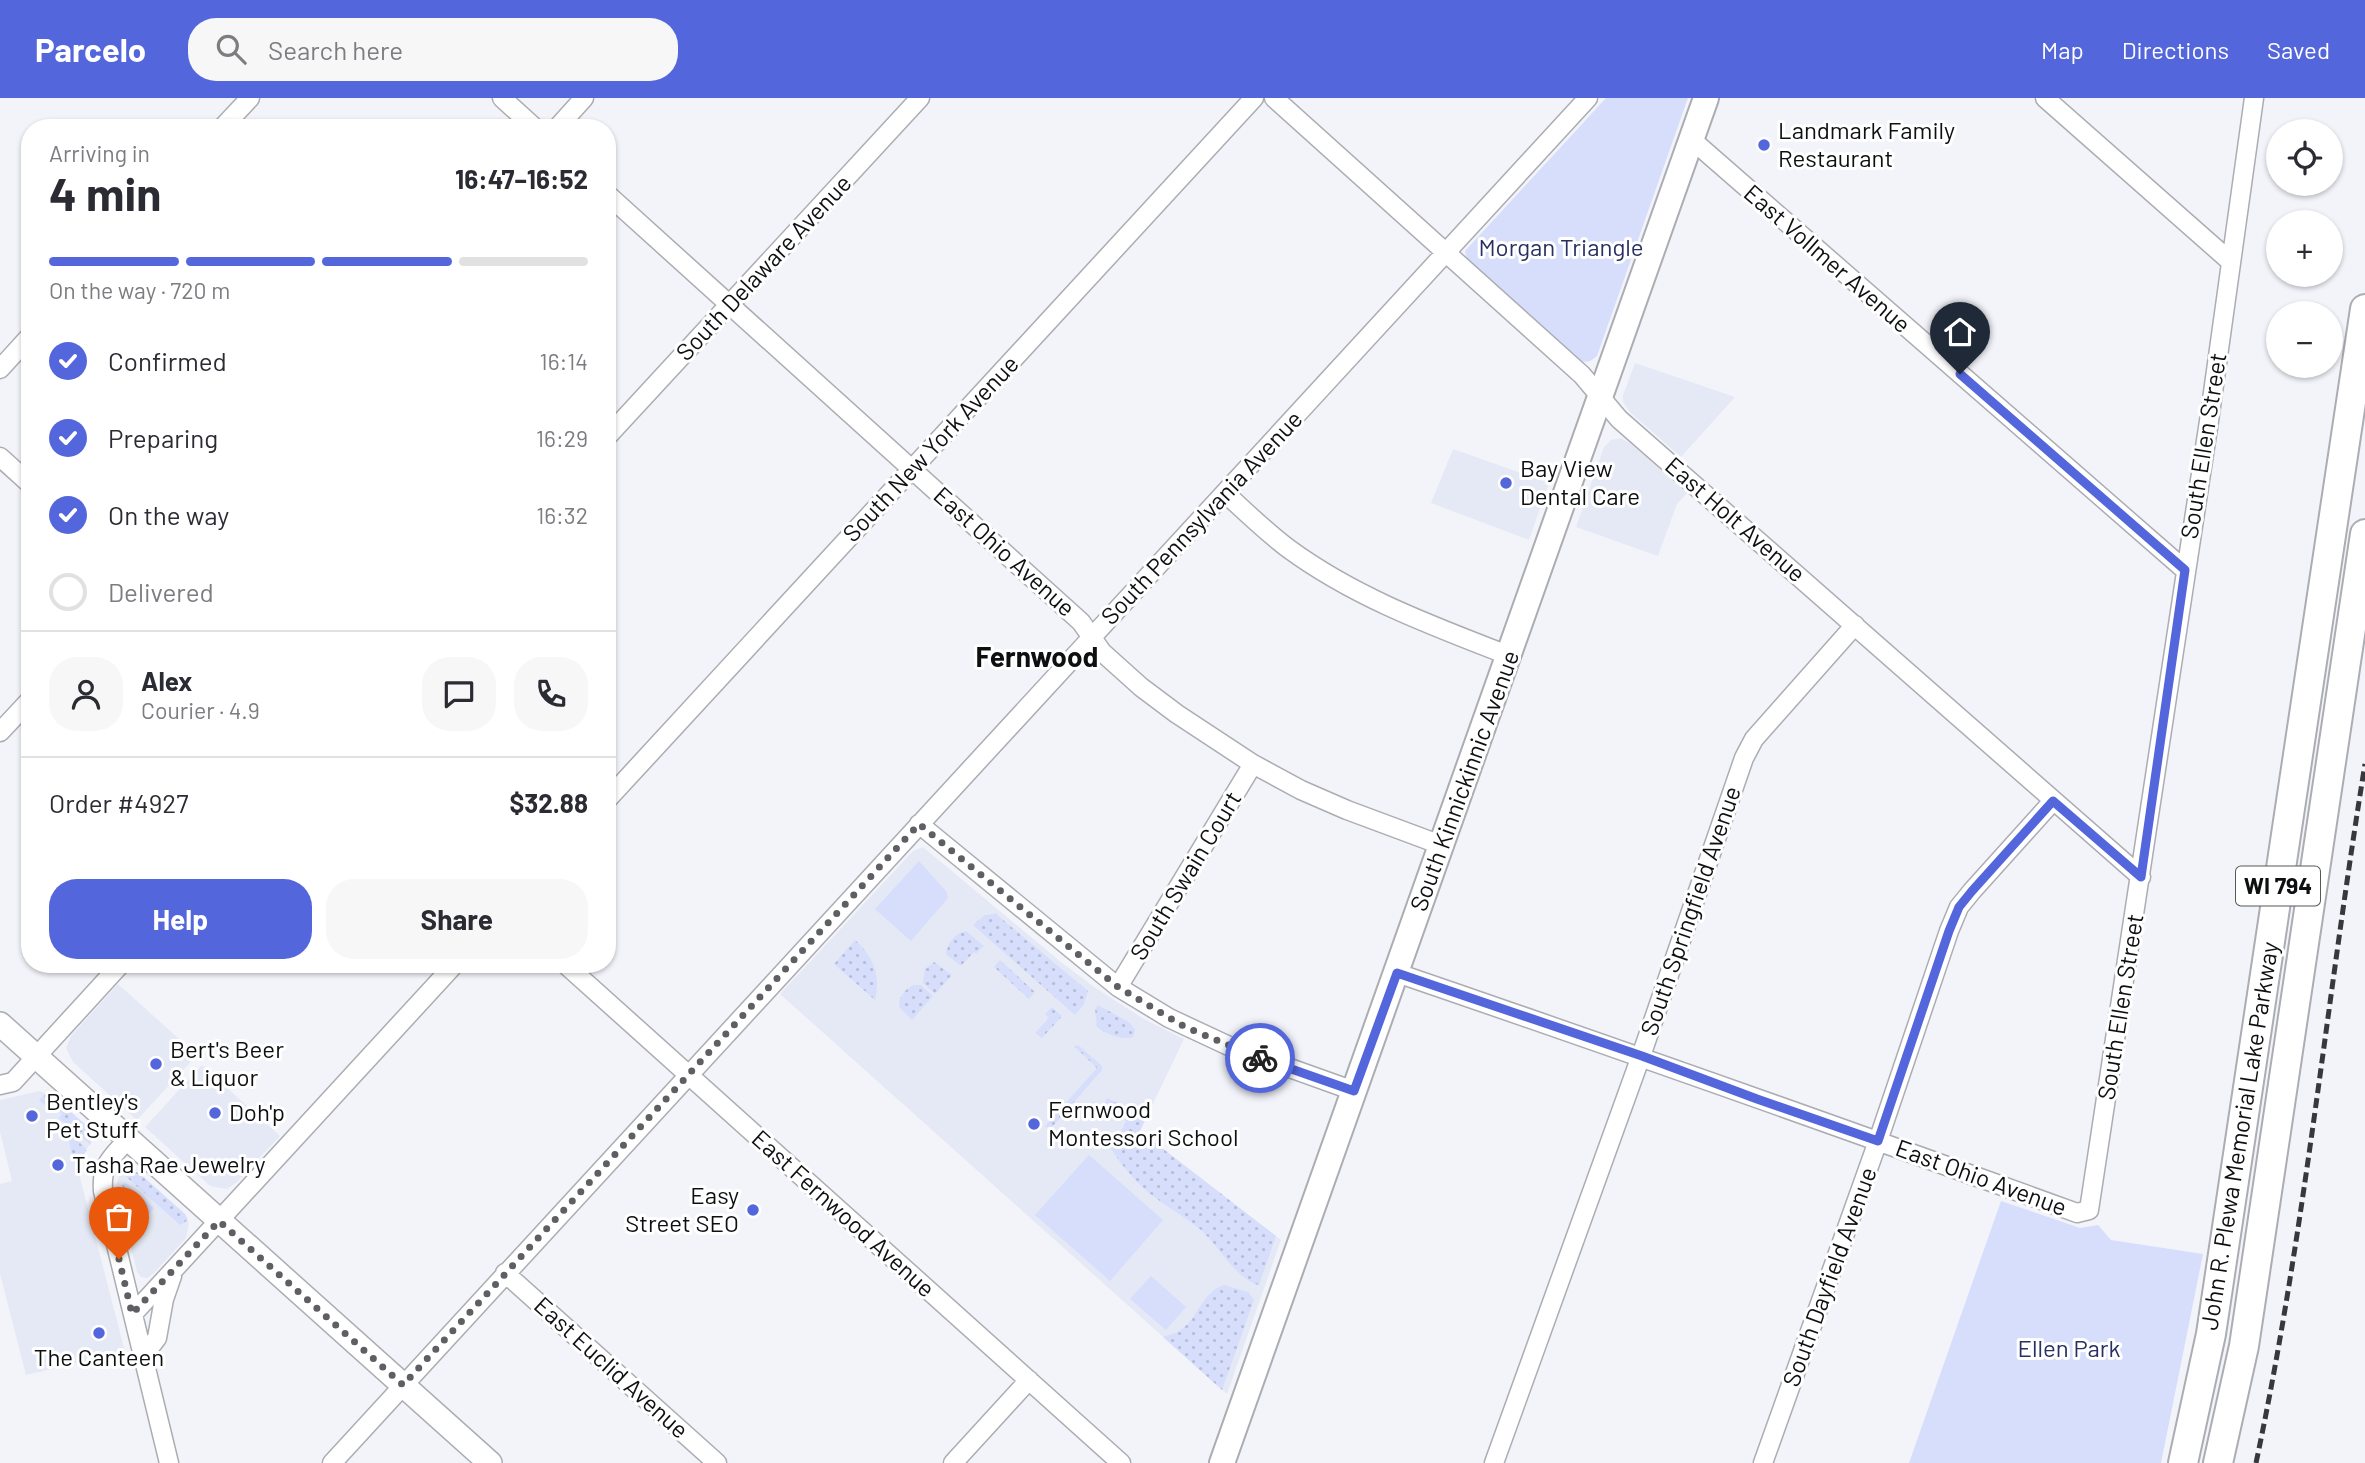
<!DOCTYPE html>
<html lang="en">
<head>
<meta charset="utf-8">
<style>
  body { margin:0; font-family:Barlow,sans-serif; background:#f7f7f7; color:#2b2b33; height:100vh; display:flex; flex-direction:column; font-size:26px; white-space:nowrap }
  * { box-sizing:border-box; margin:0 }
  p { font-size:23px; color:#7c7c81 }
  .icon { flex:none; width:38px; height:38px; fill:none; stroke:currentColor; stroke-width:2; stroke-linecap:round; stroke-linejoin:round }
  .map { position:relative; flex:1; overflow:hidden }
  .side { position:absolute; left:21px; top:21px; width:595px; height:854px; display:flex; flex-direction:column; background:#fff; border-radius:28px; box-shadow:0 2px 5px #0004 }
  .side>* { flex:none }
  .controls { position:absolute; left:2266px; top:21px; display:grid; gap:14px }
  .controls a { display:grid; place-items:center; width:77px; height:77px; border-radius:50%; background:#fff; box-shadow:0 2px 5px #0004; font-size:35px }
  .pin { position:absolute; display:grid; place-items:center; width:60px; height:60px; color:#fff; margin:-72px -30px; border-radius:50% 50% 50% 0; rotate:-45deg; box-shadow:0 0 7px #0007 }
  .pin .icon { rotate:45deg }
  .courier { position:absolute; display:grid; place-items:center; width:70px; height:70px; margin:-35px; border:5px solid #5466dc; border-radius:50%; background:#fff; color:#222; box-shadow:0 2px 9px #0007 }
  .summary em { font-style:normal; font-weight:700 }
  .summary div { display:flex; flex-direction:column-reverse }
  .summary { display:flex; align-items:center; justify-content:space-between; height:119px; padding:0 28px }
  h1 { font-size:46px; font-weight:700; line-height:52px }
  .bar { display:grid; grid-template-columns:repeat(4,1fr); gap:10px 7px; align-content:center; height:84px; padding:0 28px }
  .bar i { height:9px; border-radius:5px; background:#e1e1e2 }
  .bar .current { background:#5466dc }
  .bar p { grid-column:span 4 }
  .line { display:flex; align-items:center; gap:18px; padding:0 28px; border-top:2px solid #e1e1e2 }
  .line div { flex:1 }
  .round { display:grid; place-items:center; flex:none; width:74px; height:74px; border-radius:28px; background:#f7f7f7 }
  ol { padding:0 28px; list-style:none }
  li { display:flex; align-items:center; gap:21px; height:77px }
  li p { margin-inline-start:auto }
  li .icon { padding:7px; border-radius:50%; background:#5466dc; color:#fff; stroke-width:4 }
  li:last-child { color:#7c7c81 }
  li i { width:38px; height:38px; border:4px solid #e1e1e2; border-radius:50% }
  .action { display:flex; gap:14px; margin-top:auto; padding:14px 28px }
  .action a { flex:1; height:80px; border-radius:28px; background:#5466dc; color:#fff; font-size:28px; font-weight:700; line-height:80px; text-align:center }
  .action a+a { background:#f7f7f7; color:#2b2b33 }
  header { display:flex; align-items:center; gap:42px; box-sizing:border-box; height:98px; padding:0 35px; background:#5466dc; color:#fff }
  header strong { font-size:33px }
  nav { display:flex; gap:38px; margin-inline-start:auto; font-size:24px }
  .search { width:490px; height:63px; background:#f7f7f7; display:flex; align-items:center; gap:18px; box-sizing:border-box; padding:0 24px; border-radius:28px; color:#7c7c81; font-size:26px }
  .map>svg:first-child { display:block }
  .built { fill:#e5e9f5 }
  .grass { fill:url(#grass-dots) }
  .park { fill:#d6defc }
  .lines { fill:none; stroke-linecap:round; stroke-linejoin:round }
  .minor-casing { stroke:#abadb3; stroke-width:21 }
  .tertiary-casing { stroke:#abadb3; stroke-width:26 }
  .secondary-casing { stroke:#abadb3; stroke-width:28 }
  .primary-casing { stroke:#abadb3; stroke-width:32 }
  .minor { stroke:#fff; stroke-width:18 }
  .tertiary { stroke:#fff; stroke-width:23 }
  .secondary { stroke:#fff; stroke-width:24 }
  .primary { stroke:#fff; stroke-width:28 }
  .rail { stroke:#37383b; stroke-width:5; stroke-dasharray:10 5; stroke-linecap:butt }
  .done { stroke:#5e5f63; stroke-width:7; stroke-dasharray:0 12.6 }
  .route { stroke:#5466dc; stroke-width:9 }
  .poi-dot { fill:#5466dc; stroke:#fff; stroke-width:2.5 }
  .labels { text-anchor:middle; stroke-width:6; stroke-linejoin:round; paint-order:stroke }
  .shield { fill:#fff; stroke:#565758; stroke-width:2 }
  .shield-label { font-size:23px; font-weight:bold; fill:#0e0f11 }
  .poi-label { font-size:24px; fill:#0e0f11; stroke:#fff; text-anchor:start }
  .park-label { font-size:24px; fill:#273061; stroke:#fff }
  .street-label { font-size:24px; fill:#0e0f11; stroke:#fff }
  .quarter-label { font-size:28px; font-weight:bold; fill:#0e0f11; stroke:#fff }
</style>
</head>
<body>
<header>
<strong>Parcelo</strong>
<div class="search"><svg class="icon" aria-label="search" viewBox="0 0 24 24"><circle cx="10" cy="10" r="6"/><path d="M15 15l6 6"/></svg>Search here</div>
<nav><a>Map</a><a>Directions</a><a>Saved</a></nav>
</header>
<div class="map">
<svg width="2365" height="1365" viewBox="0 0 2365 1365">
  <defs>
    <pattern id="grass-dots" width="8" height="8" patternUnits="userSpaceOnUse" patternTransform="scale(1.75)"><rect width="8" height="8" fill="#d6defc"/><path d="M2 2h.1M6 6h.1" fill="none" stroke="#b6bdd7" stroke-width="1.8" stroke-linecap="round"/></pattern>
  </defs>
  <rect width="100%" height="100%" fill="#f3f4fa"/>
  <!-- built -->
  <path class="built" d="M 1635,265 L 1735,299 L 1681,359 L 1631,315 L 1623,304 L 1623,297 Z
    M 1621,340 L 1631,346 L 1687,395 L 1677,406 L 1658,458 L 1576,429 L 1604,349 L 1611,342 Z
    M 1453,351 L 1549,385 L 1529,442 L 1431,405 Z
    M 923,749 L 1061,864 L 1097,891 L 1144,921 L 1184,941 L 1140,1033 L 1281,1142 L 1227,1296 L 780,896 L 913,753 Z
    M 118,886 L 197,957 L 137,1022 L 73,964 L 66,950 L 71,938 Z
    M 202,967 L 280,1038 L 237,1084 L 227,1091 L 210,1088 L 145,1029 Z
    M 39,993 L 53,998 L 89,1032 L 92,1044 L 81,1058 L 77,1068 L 125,1254 L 26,1277 L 0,1176 L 0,1086 L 12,1083 L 0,1034 L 0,1002 Z
    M 133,1073 L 139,1075 L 185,1116 L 189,1126 L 186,1140 L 154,1175 L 147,1180 L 141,1179 L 137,1174 L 116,1089 L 119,1078 L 125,1074 Z"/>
  <!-- grass -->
  <path class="grass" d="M 996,816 L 1088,893 L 1084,906 L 1075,917 L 973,827 L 985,817 Z
    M 966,833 L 984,848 L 976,856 L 974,854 L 961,868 L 946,856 C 948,844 954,836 966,833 Z
    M 855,842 C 873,858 881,878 875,902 L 834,866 Z
    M 1000,862 L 1035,894 L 1029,901 L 994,869 Z
    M 934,864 L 952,877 L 935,896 L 923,885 L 925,871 Z
    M 913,887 L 921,887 L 933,898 L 912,922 L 899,909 C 899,899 904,892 913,887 Z
    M 1098,907 L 1130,925 L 1135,932 L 1133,939 C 1121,942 1107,937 1097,929 L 1095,911 Z
    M 1052,909 L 1062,918 L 1042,940 L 1035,935 L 1049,920 L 1045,916 Z
    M 1078,947 L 1102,968 L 1102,972 L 1052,1029 L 1044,1029 L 1097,970 L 1075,949 Z
    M 47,995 L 53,998 L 87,1028 L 91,1047 L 59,1020 L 62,1016 L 56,1010 L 52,1014 L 39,1002 Z
    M 1107,1000 L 1146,1019 L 1140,1033 L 1276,1138 L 1259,1187 C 1237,1182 1218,1147 1201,1132 C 1186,1119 1168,1110 1153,1098 C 1133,1083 1117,1061 1104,1040 L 1115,1033 L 1121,1033 L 1126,1024 L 1123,1017 L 1116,1017 L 1103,1009 Z
    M 66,1031 L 87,1052 L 77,1066 L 74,1066 Z
    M 133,1073 L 139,1075 L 185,1116 L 188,1122 L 180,1127 L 122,1075 Z
    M 126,1085 L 154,1110 L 144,1122 L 132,1125 L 122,1086 Z
    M 1224,1187 L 1248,1194 L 1254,1202 L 1222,1292 L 1163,1239 C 1168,1237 1175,1236 1179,1233 C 1199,1221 1201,1194 1224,1187 Z"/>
  <!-- park -->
  <path class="park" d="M 1606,0 L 1688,0 L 1597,258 C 1590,264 1586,266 1578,261 L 1467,162 L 1465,153 Z
    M 919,763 L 946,793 L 948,800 L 911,843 L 875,811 Z
    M 1089,1057 L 1163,1122 L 1110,1183 L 1035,1117 Z
    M 2001,1103 L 2080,1130 L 2098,1127 L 2111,1142 L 2203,1156 L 2161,1365 L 1909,1365 Z
    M 1151,1178 L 1186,1209 L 1166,1232 L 1130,1201 Z"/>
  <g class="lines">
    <!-- minor casing -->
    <g class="minor-casing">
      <path id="minor" d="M 502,0 L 535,30
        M 1274,0 L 1582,277 L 1619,321 L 2141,779
        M 2045,0 L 2231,164
        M 222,30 L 250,0
        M 557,30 L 584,0
        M 1691,41 L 2185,472
        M 607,96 L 1081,524 L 1102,554 L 1141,589 L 1177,616 L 1253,666 L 1301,692 L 1347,712 L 1441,747
        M 0,271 L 30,238
        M 607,339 L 920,0
        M 0,359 L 30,386
        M 1225,395 C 1246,414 1266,434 1289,451 C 1356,500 1433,528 1510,558
        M 0,634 L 30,602
        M 607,702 L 1254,0
        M 919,726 L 1118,889 L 1169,920 L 1231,949 L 1354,993
        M 565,866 L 1121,1365
        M 1397,875 C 1625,953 1851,1033 2077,1115 L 2089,1112 L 2209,323 L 2254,0
        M 1118,889 L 1253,666
        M 0,987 L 13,984 L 121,866
        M 128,1041 C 111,1060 101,1066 103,1093 L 169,1365
        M 505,1175 L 717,1365
        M 133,1216 L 455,866
        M 143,1258 L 157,1240 L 164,1201 L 172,1178
        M 332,1365 L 1588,0
        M 953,1365 L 1029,1282
        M 1494,1365 L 1641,958 L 1744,660 L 1754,641 L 1855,527
        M 1763,1365 L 1878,1043 L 1949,833 L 1959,809 L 1972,793 L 2053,703"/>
    </g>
    <!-- tertiary casing -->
    <g class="tertiary-casing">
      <path id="tertiary" d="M 0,926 L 490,1365"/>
    </g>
    <!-- secondary casing -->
    <g class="secondary-casing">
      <path id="secondary" d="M 1222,1365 L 1706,0"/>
    </g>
    <!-- primary casing -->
    <g class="primary-casing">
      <path id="primary" d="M 2183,1365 L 2211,1236 L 2365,211
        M 2218,1365 L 2244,1248 L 2365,436"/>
    </g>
    <!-- minor -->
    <use href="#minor" class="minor"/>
    <!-- tertiary -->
    <use href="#tertiary" class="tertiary"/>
    <!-- secondary -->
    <use href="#secondary" class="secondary"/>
    <!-- primary -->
    <use href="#primary" class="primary"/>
    <!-- rail -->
    <path class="rail" d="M 2256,1365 C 2305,1134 2327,899 2365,666"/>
  </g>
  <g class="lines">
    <!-- done -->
    <path class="done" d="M 119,1161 L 132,1216 L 219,1123 L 403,1287 L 919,726 L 1118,889 L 1185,929 L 1260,960"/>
    <!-- route -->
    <path class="route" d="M 1260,960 L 1354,993 L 1397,875 L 1642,958 L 1757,1001 L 1878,1043 L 1949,833 L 1959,809 L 1972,793 L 2053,703 L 2141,779 L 2185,472 L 1960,276"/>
  </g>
  <!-- markers -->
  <g class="poi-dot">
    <circle cx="1764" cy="47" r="7"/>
    <circle cx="1506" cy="385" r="7"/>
    <circle cx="156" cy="966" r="7"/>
    <circle cx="215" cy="1015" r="7"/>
    <circle cx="32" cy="1018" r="7"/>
    <circle cx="1034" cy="1026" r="7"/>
    <circle cx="58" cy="1067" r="7"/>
    <circle cx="753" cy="1112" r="7"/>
    <circle cx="99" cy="1235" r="7"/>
  </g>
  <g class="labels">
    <!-- shield labels -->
    <rect class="shield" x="2236" y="768.5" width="84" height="39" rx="5"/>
    <g class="shield-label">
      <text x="2278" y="796">WI 794</text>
    </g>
    <!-- poi labels -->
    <g class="poi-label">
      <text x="1778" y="41">Landmark Family<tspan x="1778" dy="28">Restaurant</tspan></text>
      <text x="1520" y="379">Bay View<tspan x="1520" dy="28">Dental Care</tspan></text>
      <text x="170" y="960">Bert's Beer<tspan x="170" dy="28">&amp; Liquor</tspan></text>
      <text x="46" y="1012">Bentley's<tspan x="46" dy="28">Pet Stuff</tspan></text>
      <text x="1048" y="1020">Fernwood<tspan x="1048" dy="28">Montessori School</tspan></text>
      <text x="229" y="1023">Doh'p</text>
      <text x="72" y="1075">Tasha Rae Jewelry</text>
      <text x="739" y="1106" text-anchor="end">Easy<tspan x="739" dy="28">Street SEO</tspan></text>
      <text x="99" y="1268" text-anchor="middle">The Canteen</text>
    </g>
    <!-- park labels -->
    <g class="park-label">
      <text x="1561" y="158">Morgan Triangle</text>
      <text x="2069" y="1259">Ellen Park</text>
    </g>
    <!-- street labels -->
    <g class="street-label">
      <text transform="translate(1827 161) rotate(41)" y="8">East Vollmer Avenue</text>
      <text transform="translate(764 170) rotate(-47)" y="8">South Delaware Avenue</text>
      <text transform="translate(2204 348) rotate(-81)" y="8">South Ellen Street</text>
      <text transform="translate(931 351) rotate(-47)" y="8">South New York Avenue</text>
      <text transform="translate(1202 420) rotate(-47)" y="8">South Pennsylvania Avenue</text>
      <text transform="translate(1735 422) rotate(41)" y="8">East Holt Avenue</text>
      <text transform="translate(1004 454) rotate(42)" y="8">East Ohio Avenue</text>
      <text transform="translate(1465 683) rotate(-70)" y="8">South Kinnickinnic Avenue</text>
      <text transform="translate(1186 778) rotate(-59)" y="8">South Swain Court</text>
      <text transform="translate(1691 813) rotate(-71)" y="8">South Springfield Avenue</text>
      <text transform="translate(2121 909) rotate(-81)" y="8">South Ellen Street</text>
      <text transform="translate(2240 1038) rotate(-81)" y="8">John R. Plewa Memorial Lake Parkway</text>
      <text transform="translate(1981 1080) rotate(20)" y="8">East Ohio Avenue</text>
      <text transform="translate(843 1116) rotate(42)" y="8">East Fernwood Avenue</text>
      <text transform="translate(1830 1179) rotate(-70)" y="8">South Dayfield Avenue</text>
      <text transform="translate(611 1270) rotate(42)" y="8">East Euclid Avenue</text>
    </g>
    <!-- quarter labels -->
    <g class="quarter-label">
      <text x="1037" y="569">Fernwood</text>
    </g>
  </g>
</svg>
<div class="controls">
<a><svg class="icon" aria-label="locate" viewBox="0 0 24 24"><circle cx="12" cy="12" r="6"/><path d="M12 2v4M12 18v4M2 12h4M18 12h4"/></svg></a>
<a>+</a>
<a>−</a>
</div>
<div class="pin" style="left:119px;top:1161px;background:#ea580c"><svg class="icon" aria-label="bag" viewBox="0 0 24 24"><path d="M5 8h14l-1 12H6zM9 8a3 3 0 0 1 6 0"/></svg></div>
<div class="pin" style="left:1960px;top:276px;background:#1f2937"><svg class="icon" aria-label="home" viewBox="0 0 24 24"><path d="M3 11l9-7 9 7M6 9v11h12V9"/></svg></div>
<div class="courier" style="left:1260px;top:960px"><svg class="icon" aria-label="bike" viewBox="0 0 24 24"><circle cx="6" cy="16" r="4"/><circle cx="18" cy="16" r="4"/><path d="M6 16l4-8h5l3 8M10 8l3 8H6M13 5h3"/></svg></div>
<section class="side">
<div class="summary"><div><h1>4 min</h1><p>Arriving in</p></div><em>16:47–16:52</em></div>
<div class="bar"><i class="current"></i><i class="current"></i><i class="current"></i><i></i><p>On the way · 720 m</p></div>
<ol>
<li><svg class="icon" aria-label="check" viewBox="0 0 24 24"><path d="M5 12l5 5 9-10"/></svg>Confirmed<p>16:14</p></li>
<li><svg class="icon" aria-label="check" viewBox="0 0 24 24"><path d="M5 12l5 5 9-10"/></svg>Preparing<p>16:29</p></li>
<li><svg class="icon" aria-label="check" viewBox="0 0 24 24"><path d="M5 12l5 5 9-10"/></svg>On the way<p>16:32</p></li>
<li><i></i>Delivered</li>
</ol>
<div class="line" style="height:126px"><a class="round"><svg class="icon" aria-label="person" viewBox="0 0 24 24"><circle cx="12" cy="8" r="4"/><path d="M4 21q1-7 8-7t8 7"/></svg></a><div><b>Alex</b><p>Courier · 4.9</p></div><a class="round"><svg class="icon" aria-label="chat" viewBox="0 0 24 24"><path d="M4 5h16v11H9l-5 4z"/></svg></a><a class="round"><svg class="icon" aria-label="phone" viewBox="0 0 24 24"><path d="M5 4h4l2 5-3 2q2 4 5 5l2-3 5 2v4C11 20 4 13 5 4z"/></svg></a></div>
<div class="line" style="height:91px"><div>Order #4927</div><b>$32.88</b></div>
<div class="action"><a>Help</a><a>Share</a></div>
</section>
</div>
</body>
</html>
